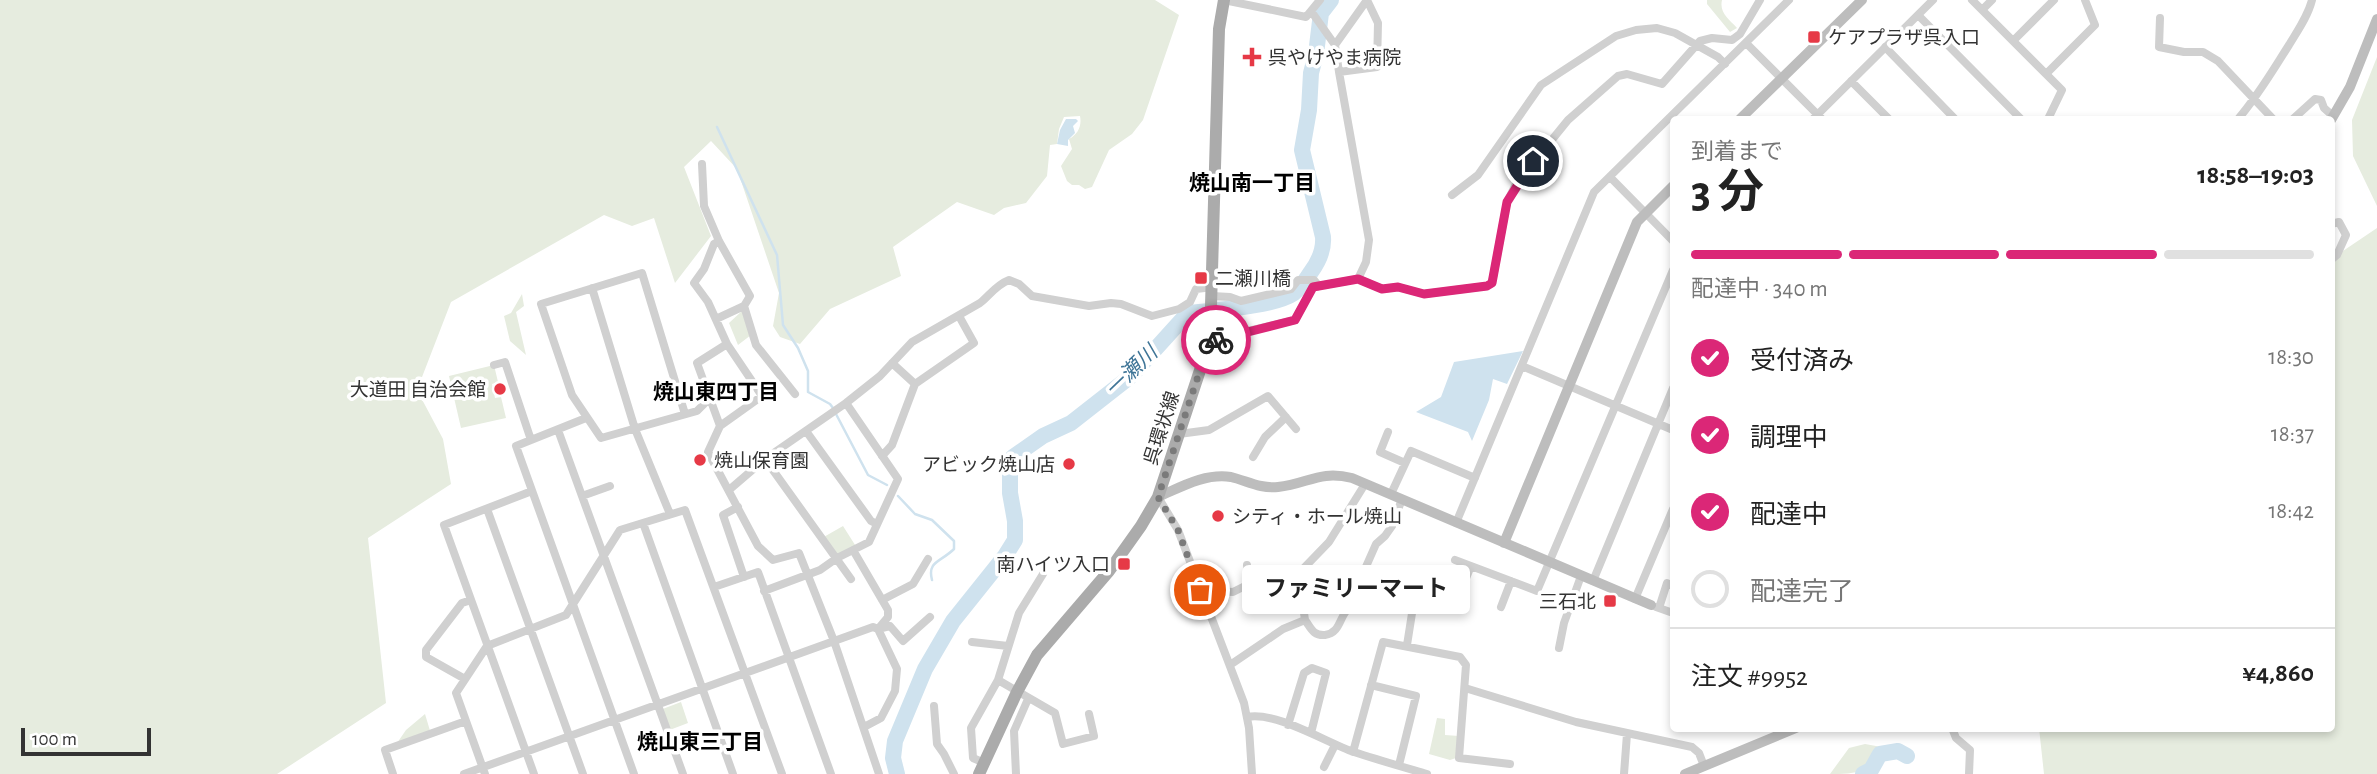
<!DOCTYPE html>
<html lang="ja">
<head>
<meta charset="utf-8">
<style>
  body { margin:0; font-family:"Alegreya Sans","Noto Sans JP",sans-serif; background:#f2f2f2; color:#222; height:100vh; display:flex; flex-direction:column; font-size:26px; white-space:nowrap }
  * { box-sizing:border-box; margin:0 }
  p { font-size:23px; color:#767676 }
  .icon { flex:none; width:38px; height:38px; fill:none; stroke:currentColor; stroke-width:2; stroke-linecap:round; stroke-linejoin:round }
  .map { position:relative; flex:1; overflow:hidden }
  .side { position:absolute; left:1670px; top:116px; width:665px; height:616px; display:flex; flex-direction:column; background:#fff; border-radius:7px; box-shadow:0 4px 10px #0003 }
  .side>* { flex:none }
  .scale { position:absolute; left:21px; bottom:18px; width:130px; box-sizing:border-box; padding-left:7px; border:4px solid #333; border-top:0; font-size:19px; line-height:24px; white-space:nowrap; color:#333; -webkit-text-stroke:5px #fff; paint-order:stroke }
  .pin { position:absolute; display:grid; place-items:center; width:60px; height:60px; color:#fff; margin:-30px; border:4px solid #fff; border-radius:50%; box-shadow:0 2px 7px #0007 }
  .courier { position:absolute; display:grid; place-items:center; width:70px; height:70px; margin:-35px; border:5px solid #db2777; border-radius:50%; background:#fff; color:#222; box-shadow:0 2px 9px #0007 }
  .bubble { position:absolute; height:49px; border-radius:7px; background:#fff; box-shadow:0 4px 10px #0003; font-size:23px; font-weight:700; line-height:49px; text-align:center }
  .overview em { font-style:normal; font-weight:700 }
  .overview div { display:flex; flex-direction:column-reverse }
  .overview { display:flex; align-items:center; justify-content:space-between; height:119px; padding:0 21px }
  h1 { font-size:46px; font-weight:700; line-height:52px }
  .bar { display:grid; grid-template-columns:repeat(4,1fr); gap:10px 7px; align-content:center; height:84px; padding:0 21px }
  .bar i { height:9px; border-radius:5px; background:#e0e0e0 }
  .bar .active { background:#db2777 }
  .bar p { grid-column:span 4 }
  .line { display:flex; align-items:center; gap:18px; padding:0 21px; border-top:2px solid #e0e0e0 }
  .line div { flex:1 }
  ol { padding:0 21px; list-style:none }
  li { display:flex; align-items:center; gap:21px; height:77px }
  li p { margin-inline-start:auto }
  li .icon { padding:7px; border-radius:50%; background:#db2777; color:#fff; stroke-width:4 }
  li:last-child { color:#767676 }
  li i { width:38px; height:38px; border:4px solid #e0e0e0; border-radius:50% }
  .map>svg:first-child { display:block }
  .green { fill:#e6ecdf }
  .water { fill:#cfe2ee }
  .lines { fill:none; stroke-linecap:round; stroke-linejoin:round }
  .stream { stroke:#cfe2ee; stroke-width:2.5 }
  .river { stroke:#cfe2ee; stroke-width:16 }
  .street { stroke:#d0d0d0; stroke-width:8 }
  .secondary { stroke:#bdbdbd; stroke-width:10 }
  .primary { stroke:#ababab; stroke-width:12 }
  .done { stroke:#7a7a7a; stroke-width:7; stroke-dasharray:0 12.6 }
  .route { stroke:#db2777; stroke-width:9 }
  .poi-dot { fill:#e63946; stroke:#fff; stroke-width:2.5 }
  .labels { text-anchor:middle; stroke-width:7; stroke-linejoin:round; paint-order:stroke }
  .poi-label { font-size:19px; fill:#333; stroke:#fff; text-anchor:start }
  .street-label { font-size:19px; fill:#333; stroke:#fff }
  .neighbourhood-label { font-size:21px; font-weight:bold; fill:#000; stroke:#fff }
  .water-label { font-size:21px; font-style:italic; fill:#3f7597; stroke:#fff }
</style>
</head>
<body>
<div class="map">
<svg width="2377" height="774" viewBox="0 0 2377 774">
  <rect width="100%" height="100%" fill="#fff"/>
  <!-- green -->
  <path class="green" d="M 0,0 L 1155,0 L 1179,15 L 1143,120 L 1132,134 L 1109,150 L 1092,187 L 1085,189 L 1079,185 L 1072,185 L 1067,181 L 1061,166 L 1072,149 L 1069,139 C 1078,134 1082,126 1080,116 L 1064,117 L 1059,129 L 1057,144 L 1050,145 L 1047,176 L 1026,203 L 1004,208 L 994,215 L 957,202 L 893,247 L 901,276 L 830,309 L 800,344 L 780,337 L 773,326 L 779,293 L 737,169 L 711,141 L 684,167 L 711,236 L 675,283 L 654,218 L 632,226 L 604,215 L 451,302 L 417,390 L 443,439 L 451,484 L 368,538 L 386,703 L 277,774 L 0,774 Z
    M 1707,0 L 1722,0 C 1719,13 1729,19 1737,28 L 1730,32 L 1707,4 Z
    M 2377,57 L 2377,206 L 2353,156 L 2352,120 Z
    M 2377,228 L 2377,774 L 2044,774 L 2039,728 L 2331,728 L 2331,248 L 2337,255 Z
    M 522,294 L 524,306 L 516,312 L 526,355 L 510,341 L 504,316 L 511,313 Z
    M 743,310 L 751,335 L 738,345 L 729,323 Z
    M 494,365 L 498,382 L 492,384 L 495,398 L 501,397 L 506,418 L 461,428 L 449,376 Z
    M 843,526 L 857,548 L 837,558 L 822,538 Z
    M 681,702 L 688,723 L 667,731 L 660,710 Z
    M 425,714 L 431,734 L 395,746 L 406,730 Z
    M 1437,718 L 1445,719 L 1445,735 L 1459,736 L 1456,758 L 1450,760 L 1429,754 Z
    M 1865,744 L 1887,748 C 1880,753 1870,766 1866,769 C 1854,774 1842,774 1830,774 L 1849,748 Z"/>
  <!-- water -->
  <path class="water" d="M 1066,119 L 1076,119 L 1078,121 L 1073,126 L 1075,133 L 1068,140 L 1068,146 L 1057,144 L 1060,130 Z
    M 1523,351 L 1507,384 L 1493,379 L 1489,400 L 1472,441 L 1468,432 L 1416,412 L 1441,397 L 1454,362 Z"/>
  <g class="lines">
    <!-- stream -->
    <path class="stream" d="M 717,127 L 777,255 L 783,325 L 798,348 L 808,371 L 808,392 L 830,404 L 833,408
      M 836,414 L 868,475 L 887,485
      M 898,496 L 915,514 L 932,520 L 954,541 L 954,549 C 941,562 927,561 932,580"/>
    <!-- river -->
    <path class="river" d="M 897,774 L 893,758 L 895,741 L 925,669 L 953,621 L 1005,556 L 1015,540 L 1015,521 L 1010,493 L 1010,471 L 1013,457 L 1043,436 L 1071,423 L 1131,376 L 1188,313 C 1214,310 1273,307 1294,293 C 1301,288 1306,279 1311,272 C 1319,261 1324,250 1323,237 L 1302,150 L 1309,110 L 1311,73 L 1316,54 L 1321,13 L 1331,0
      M 1863,774 L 1871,770 L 1880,754 L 1898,751 L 1907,756"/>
    <!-- street -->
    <path class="street" d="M 1224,0 L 1306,17 L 1320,0
      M 1367,0 L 1378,23 L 1377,67 L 1339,72 L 1335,45 Z
      M 1972,0 L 2062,90 L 2048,119
      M 1982,10 L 1992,0
      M 1311,11 L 1335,45
      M 1918,15 L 2021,119
      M 2160,18 L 2159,47 L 2184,52 L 2203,52 L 2218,61 L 2273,119
      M 2013,41 L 2054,0
      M 1746,43 L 1822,119
      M 1885,47 L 1955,119
      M 1339,72 L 1369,240 L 1366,262 L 1358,279
      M 2046,74 L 2095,25 L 2085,0
      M 1851,81 L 1889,119
      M 1813,119 L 1933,0
      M 2238,119 C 2258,96 2273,70 2289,45 C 2298,30 2308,16 2312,0
      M 2293,119 L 2315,99 L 2321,100 L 2324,108 L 2333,116
      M 702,164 L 704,206 L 719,241 L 750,296 L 744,306 L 716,319
      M 1610,177 L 1673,241
      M 1452,195 L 1478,175 L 1541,85 L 1616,36 L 1636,30 L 1657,28 L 1675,33 L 1718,57 L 1725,64
      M 2331,224 L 2339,222 L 2346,235 L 2337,255 L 2331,260
      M 719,241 L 714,244 L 704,269 L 694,283 L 708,302 L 727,344 L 762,396 L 720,426
      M 592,288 L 635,429 L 670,514
      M 1212,296 L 1230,297 L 1241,301 L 1291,289 L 1298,280 L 1314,280 L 1319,286
      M 744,306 L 756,345 L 795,394
      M 1210,340 L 1295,320 L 1313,287 L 1358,279 L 1382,289 L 1398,287 L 1424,294 L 1487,286 L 1492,283 L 1507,202 L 1516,184 L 1568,120 L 1618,76 L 1627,74 L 1662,84 L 1700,41 L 1712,38 L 1732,40 L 1740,34 L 1760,0
      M 727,344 L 697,363 L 720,426 L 708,452 L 758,546 L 773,560 L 799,553 L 834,641 L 879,774
      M 892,363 L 915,384
      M 494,365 L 505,362 L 531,440
      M 1522,366 L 1673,430
      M 685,414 L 642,273 L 541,304 L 572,395 L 601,438 L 697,411 L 706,402 L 710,401
      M 586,418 L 516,446 L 634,774
      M 558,430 L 683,774
      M 806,431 L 871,521 L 877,524
      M 1388,432 L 1380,452 L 1405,463
      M 1179,434 L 1209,430 L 1268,396 L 1296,429
      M 882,456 L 892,445 L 915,384 L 974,343 L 959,316
      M 1253,457 L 1265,437 L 1286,417
      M 765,459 L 851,579
      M 729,490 L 765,459 L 846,403 L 880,376 L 912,342 L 980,303 C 990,295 996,285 1009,280 L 1019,284 L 1032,296 L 1089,306 L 1111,303 L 1121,304 L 1152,316 L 1179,309 L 1190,302 L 1196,289 L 1213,287
      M 532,491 L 444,525 L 534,774
      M 1391,494 L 1411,451 L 1475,478
      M 582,496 L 610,486
      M 1158,497 L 1178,530 L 1244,703 L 1249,728 L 1252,774
      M 738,507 L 723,515 L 744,577
      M 487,509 L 583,774
      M 643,523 L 733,774
      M 1456,523 L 1594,192 L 1789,0
      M 853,550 L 888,610 L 888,617 L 878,629
      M 1455,560 L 1537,591 L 1673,270
      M 1593,581 L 1673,388
      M 714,587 L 758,572 L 831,774
      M 1200,590 L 1233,592 L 1249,584 L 1247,565
      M 764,591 L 820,570 L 837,558 L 869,542 L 898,479 L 846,403
      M 1635,599 L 1673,509
      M 882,600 L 913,584 L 928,559
      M 1455,605 L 1471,566
      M 1352,606 L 1353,596 L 1376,544 L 1385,536 L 1392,526 L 1402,499
      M 1501,607 L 1511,581
      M 1656,607 L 1673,613
      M 1659,608 L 1667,583 L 1673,586
      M 1305,620 L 1298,570 L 1301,571 L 1329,542 L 1365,484
      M 878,629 L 890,626 L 903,641 L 930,617
      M 972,642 L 1008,646
      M 1559,648 L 1564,623 L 1581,576
      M 1230,665 L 1283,629 L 1305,620 C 1311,628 1313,636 1325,635 C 1341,633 1339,616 1349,608 C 1368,595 1393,601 1413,607 L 1407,645
      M 465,679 L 426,657 L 426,650 L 462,603 L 471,600
      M 998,680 L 1055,713 L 1063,744 L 1094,736 L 1089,714
      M 1371,685 L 1416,696 L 1399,765
      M 1465,688 L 1576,722 L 1692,747 L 1699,753 L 1704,766
      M 934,706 L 937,744 L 944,754 L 954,774
      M 1247,717 C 1276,711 1325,742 1354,752 C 1378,760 1403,767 1427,774
      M 1288,725 L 1304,673 L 1312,668 L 1326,673 L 1311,733
      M 1952,728 L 1956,738 L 1970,750 L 1969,774
      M 1353,752 L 1383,642 L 1460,657 L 1466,665 L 1459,758 L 1510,764
      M 984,763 L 973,758 L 971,728 L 998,680 L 1019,613 L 1043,574
      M 1324,767 L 1335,745
      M 393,774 L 385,750 L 466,721
      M 464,774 L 873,627 L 878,629 L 897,669 L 895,691 L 881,718 L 864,727
      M 485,774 L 456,693 L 487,646 L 566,615 L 620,530 L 685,510 L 782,774
      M 1016,774 L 1014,731 L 1028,699
      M 1624,774 L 1627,734"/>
    <!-- secondary -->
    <path class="secondary" d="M 1740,119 L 1862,0
      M 2331,120 L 2350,87 L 2377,19
      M 1158,497 C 1181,487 1205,473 1231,477 C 1247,481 1261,489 1278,487 C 1308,484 1319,470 1352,478 L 1651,605
      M 1504,543 L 1637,222 L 1673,186
      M 1685,774 L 1796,728"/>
    <!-- primary -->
    <path class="primary" d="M 979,774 L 1017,692 L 1037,655 L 1109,571 L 1141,526 L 1158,497 L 1210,340 L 1219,29 L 1224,0"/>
  </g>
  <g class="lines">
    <!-- done -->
    <path class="done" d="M 1200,590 L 1178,530 L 1158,497 L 1210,340 L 1216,340"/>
    <!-- route -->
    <path class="route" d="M 1216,340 L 1295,320 L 1313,287 L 1358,279 L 1382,289 L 1398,287 L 1424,294 L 1487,286 L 1492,283 L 1507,202 L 1533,161"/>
  </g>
  <!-- markers -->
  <g class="poi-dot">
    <rect x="1807" y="30" width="14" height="14" rx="3.5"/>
    <path d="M1248.5 46.5h7v7h7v7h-7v7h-7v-7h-7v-7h7z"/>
    <rect x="1194" y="271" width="14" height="14" rx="3.5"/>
    <circle cx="500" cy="389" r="7"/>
    <circle cx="700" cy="460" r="7"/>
    <circle cx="1069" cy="464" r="7"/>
    <circle cx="1218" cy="516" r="7"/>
    <rect x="1117" y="557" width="14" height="14" rx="3.5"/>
    <rect x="1603" y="594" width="14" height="14" rx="3.5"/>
  </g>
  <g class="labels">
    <!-- poi labels -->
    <g class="poi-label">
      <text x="1828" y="44">ケアプラザ呉入口</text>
      <text x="1268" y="64">呉やけやま病院</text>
      <text x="1215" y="285">二瀬川橋</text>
      <text x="486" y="396" text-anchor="end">大道田 自治会館</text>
      <text x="714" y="467">焼山保育園</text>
      <text x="1055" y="471" text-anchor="end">アビック焼山店</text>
      <text x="1232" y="523">シティ・ホール焼山</text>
      <text x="1110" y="571" text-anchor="end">南ハイツ入口</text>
      <text x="1596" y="608" text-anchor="end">三石北</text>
    </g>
    <!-- street labels -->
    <g class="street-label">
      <text transform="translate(1161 428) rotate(-72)" y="7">呉環状線</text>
    </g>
    <!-- neighbourhood labels -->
    <g class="neighbourhood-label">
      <text x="1252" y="190">焼山南一丁目</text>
      <text x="716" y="399">焼山東四丁目</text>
      <text x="700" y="749">焼山東三丁目</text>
    </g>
    <!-- water labels -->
    <g class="water-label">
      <text transform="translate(1131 371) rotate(-44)" y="7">一瀬川</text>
    </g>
  </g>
</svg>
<div class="scale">100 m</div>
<div class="pin" style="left:1200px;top:590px;background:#ea580c"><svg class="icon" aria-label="bag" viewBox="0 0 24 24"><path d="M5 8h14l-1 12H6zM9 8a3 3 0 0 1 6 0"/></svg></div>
<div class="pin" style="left:1533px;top:161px;background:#1f2937"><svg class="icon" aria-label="home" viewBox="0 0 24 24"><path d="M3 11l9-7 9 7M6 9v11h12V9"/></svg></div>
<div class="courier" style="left:1216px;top:340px"><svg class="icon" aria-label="bike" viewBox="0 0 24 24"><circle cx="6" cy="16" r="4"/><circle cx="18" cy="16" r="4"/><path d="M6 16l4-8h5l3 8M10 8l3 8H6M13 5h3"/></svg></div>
<div class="bubble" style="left:1242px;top:565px;width:228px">ファミリーマート</div>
<section class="side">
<div class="overview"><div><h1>3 分</h1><p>到着まで</p></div><em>18:58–19:03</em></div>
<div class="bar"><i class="active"></i><i class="active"></i><i class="active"></i><i></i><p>配達中 · 340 m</p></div>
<ol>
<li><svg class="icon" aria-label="check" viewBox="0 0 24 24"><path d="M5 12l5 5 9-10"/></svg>受付済み<p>18:30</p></li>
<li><svg class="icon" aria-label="check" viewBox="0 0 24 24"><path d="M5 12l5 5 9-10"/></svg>調理中<p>18:37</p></li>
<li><svg class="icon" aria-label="check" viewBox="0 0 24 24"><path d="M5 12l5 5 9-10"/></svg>配達中<p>18:42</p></li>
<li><i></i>配達完了</li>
</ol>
<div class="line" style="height:91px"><div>注文 #9952</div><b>¥4,860</b></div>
</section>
</div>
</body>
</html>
